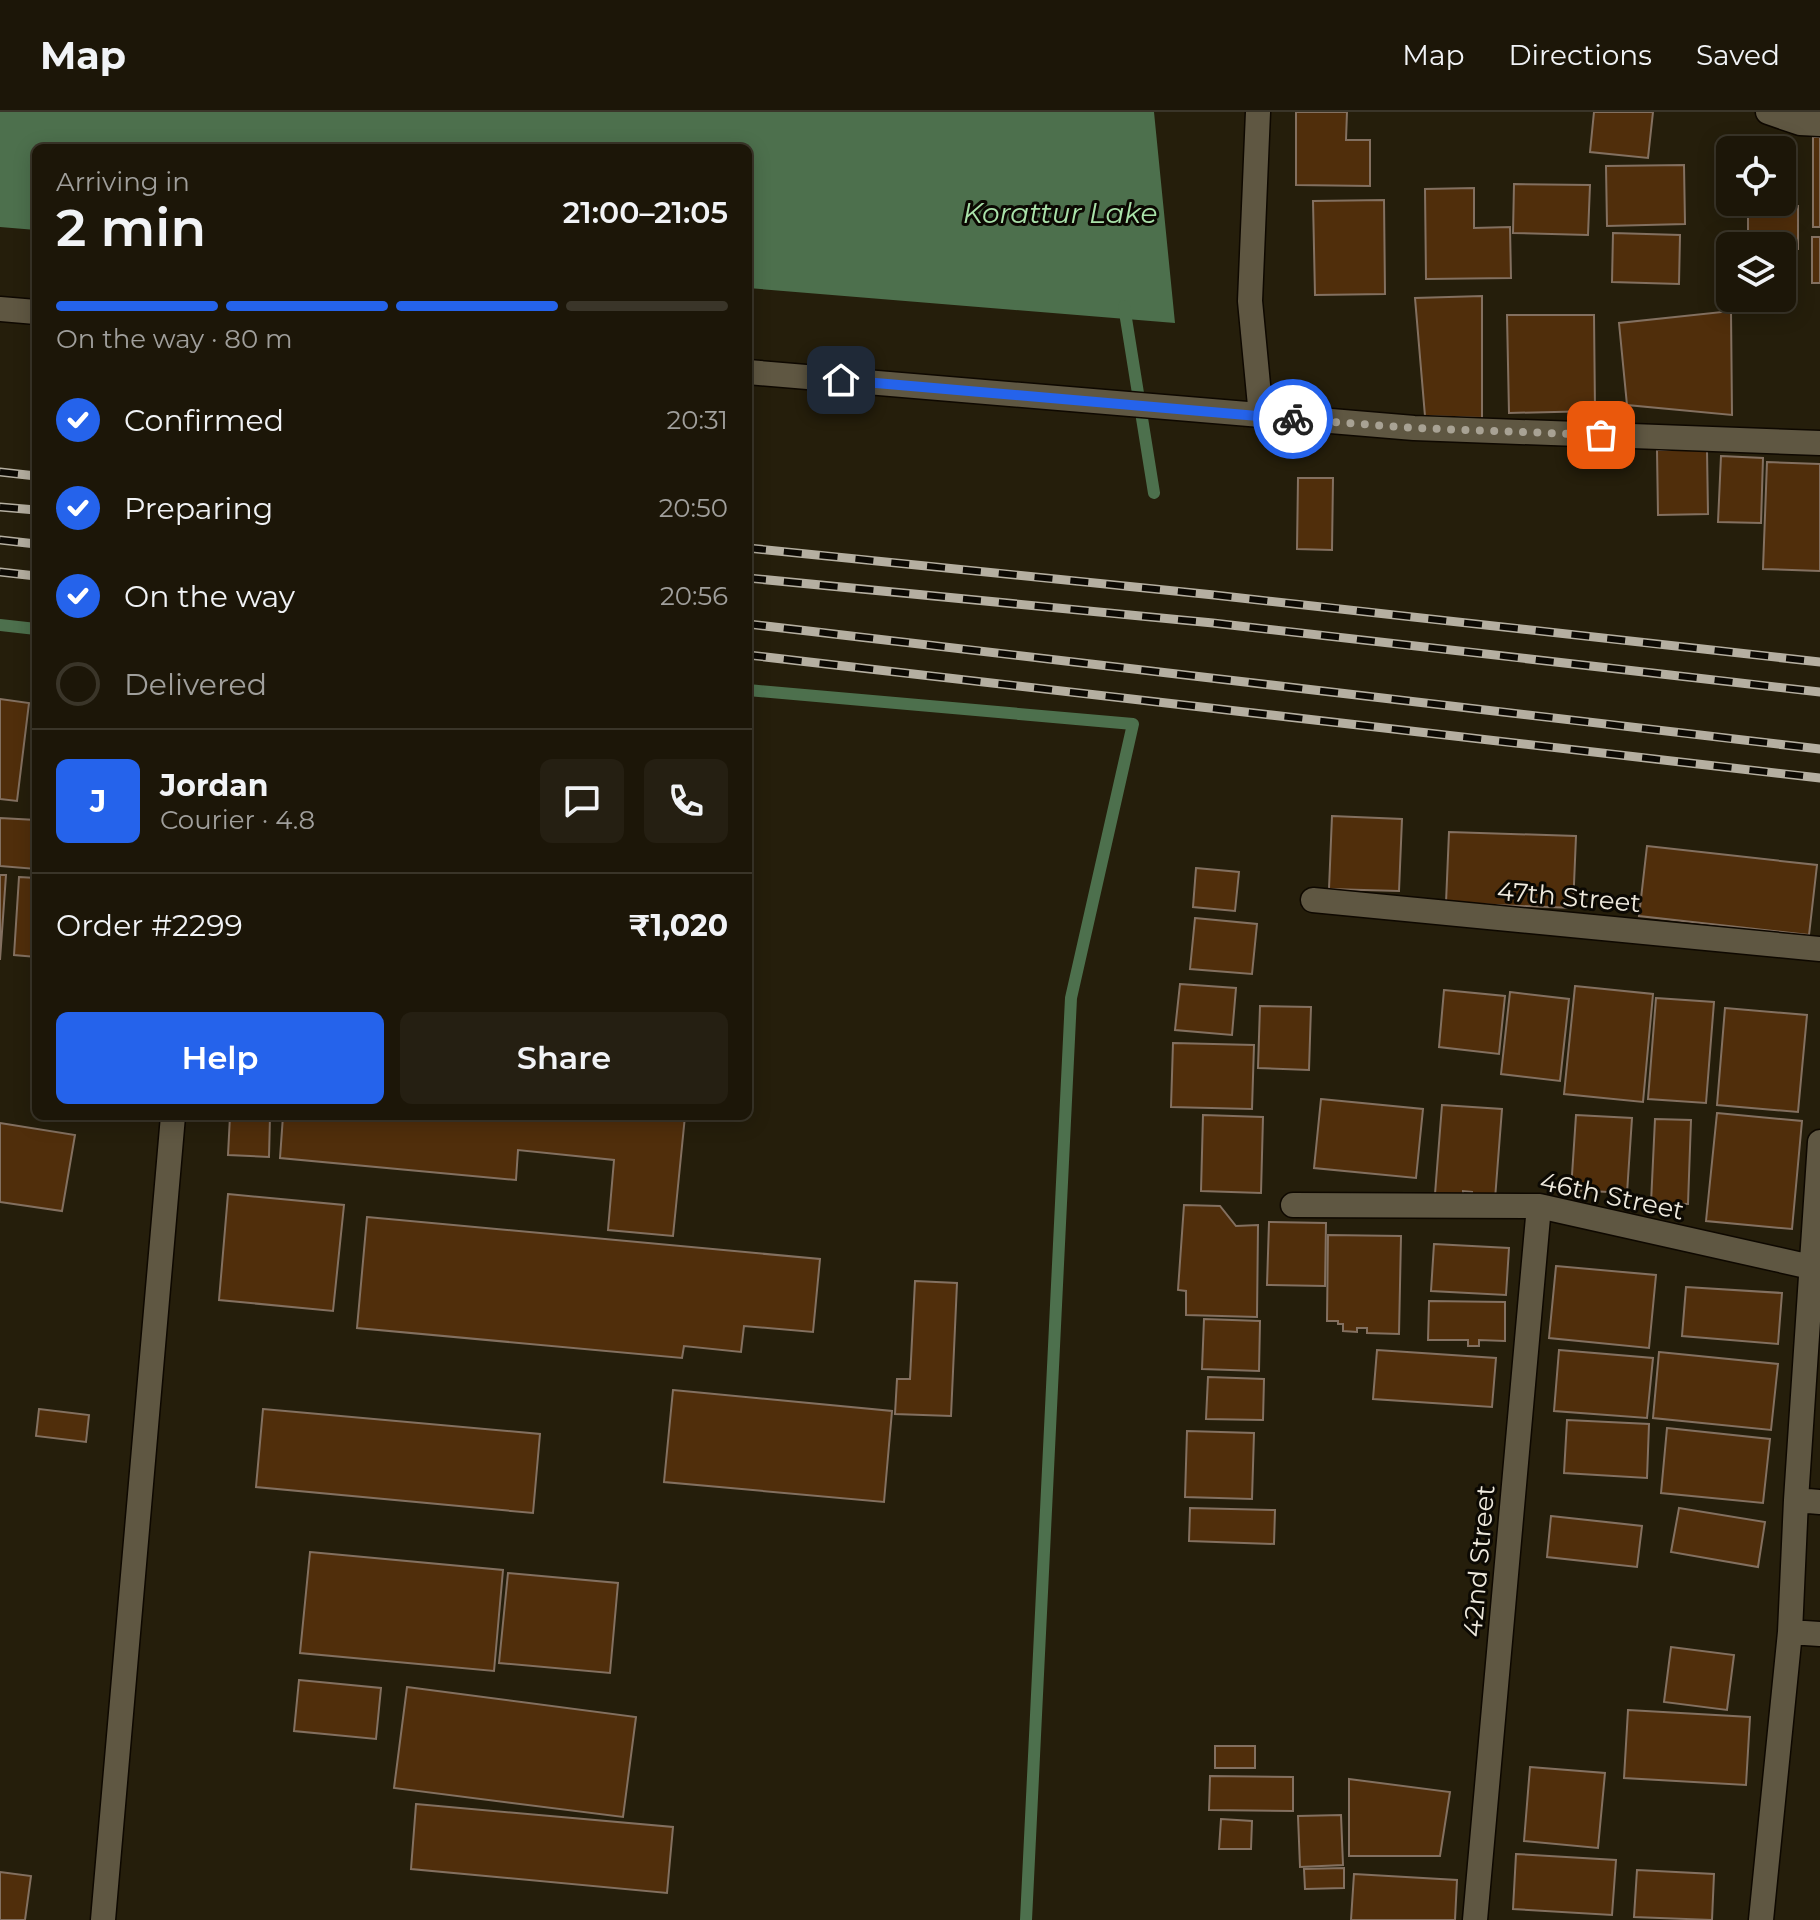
<!DOCTYPE html>
<html lang="en">
<head>
<meta charset="utf-8">
<style>
  body { margin:0; font-family:Montserrat,sans-serif; background:#251f12; color:#f1f3f6; height:100vh; display:flex; flex-direction:column; font-size:30px; white-space:nowrap }
  * { box-sizing:border-box; margin:0 }
  p { font-size:26px; color:#a09f9c }
  .icon { flex:none; width:44px; height:44px; fill:none; stroke:currentColor; stroke-width:2; stroke-linecap:round; stroke-linejoin:round }
  .map { position:relative; flex:1; overflow:hidden }
  .details { position:absolute; left:32px; top:32px; width:720px; height:976px; display:flex; flex-direction:column; background:#1c1608; border-radius:12px; box-shadow:0 4px 20px #0003,0 0 0 2px #3a3529 }
  .details>* { flex:none }
  .fabs { position:absolute; left:1716px; top:24px; display:grid; gap:16px }
  .fabs a { display:grid; place-items:center; width:80px; height:80px; border-radius:12px; background:#1c1608; box-shadow:0 4px 20px #0003,0 0 0 2px #3a3529; font-size:40px }
  .pin { position:absolute; display:grid; place-items:center; width:68px; height:68px; color:#fff; margin:-34px; border-radius:16px; box-shadow:0 4px 12px #0006 }
  .courier { position:absolute; display:grid; place-items:center; width:80px; height:80px; margin:-40px; border:6px solid #2563eb; border-radius:50%; background:#fff; color:#222; box-shadow:0 2px 10px #0007 }
  .summary em { font-style:normal; font-weight:600 }
  .summary div { display:flex; flex-direction:column-reverse }
  .summary { display:flex; align-items:center; justify-content:space-between; height:136px; padding:0 24px }
  h1 { font-size:52px; font-weight:600; line-height:60px }
  .bar { display:grid; grid-template-columns:repeat(4,1fr); gap:12px 8px; align-content:center; height:96px; padding:0 24px }
  .bar i { height:10px; border-radius:6px; background:#3a3529 }
  .bar .active { background:#2563eb }
  .bar p { grid-column:span 4 }
  .line { display:flex; align-items:center; gap:20px; padding:0 24px; border-top:2px solid #3a3529 }
  .line div { flex:1 }
  .round { display:grid; place-items:center; flex:none; width:84px; height:84px; border-radius:12px; background:#251f12 }
  ol { padding:0 24px; list-style:none }
  li { display:flex; align-items:center; gap:24px; height:88px }
  li p { margin-inline-start:auto }
  li .icon { padding:8px; border-radius:50%; background:#2563eb; color:#fff; stroke-width:4 }
  li:last-child { color:#a09f9c }
  li i { width:44px; height:44px; border:4px solid #3a3529; border-radius:50% }
  .primary-button { display:flex; gap:16px; margin-top:auto; padding:16px 24px }
  .primary-button a { flex:1; height:92px; border-radius:12px; background:#2563eb; color:#fff; font-size:32px; font-weight:600; line-height:92px; text-align:center }
  .primary-button a+a { background:#251f12; color:#f1f3f6 }
  header { display:flex; align-items:center; gap:48px; box-sizing:border-box; height:112px; padding:0 40px; background:#1c1608; border-bottom:2px solid #3a3529 }
  header strong { font-size:38px }
  nav { display:flex; gap:44px; margin-inline-start:auto; font-size:28px }
  .map>svg:first-child { display:block }
  .water { fill:#4d704d }
  .lines { fill:none; stroke-linecap:round; stroke-linejoin:round }
  .stream { stroke:#4d704d; stroke-width:12 }
  .building { fill:#502e0b; stroke:#837060; stroke-width:2 }
  .street-casing { stroke:#0e0800; stroke-width:27 }
  .street { stroke:#5f5742; stroke-width:24 }
  .rail-casing { stroke:#b5afa1; stroke-width:9 }
  .rail { stroke:#0c0903; stroke-width:6; stroke-dasharray:18; stroke-linecap:butt }
  .done { stroke:#a8a294; stroke-width:8; stroke-dasharray:0 14.4 }
  .route { stroke:#2563eb; stroke-width:10 }
  .labels { text-anchor:middle; stroke-width:6; stroke-linejoin:round; paint-order:stroke }
  .street-label { font-size:26px; fill:#eee9dd; stroke:#0c0903 }
  .water-label { font-size:28px; font-style:italic; fill:#aae3aa; stroke:#0c0903 }
</style>
</head>
<body>
<header>
<strong>Map</strong>
<nav><a>Map</a><a>Directions</a><a>Saved</a></nav>
</header>
<div class="map">
<svg width="1820" height="1808" viewBox="0 0 1820 1808">
  <rect width="100%" height="100%" fill="#251e0b"/>
  <!-- water -->
  <path class="water" d="M 0,0 L 1154,0 L 1175,211 L 748,176 L 748,36 L 36,36 L 36,118 L 0,115 Z"/>
  <g class="lines">
    <!-- stream -->
    <path class="stream" d="M 1124,194 L 1154,381
      M 0,513 L 36,517
      M 748,578 L 1133,612 L 1071,886 L 1026,1808"/>
  </g>
  <!-- building -->
  <path class="building" d="M 1296,0 L 1347,0 L 1346,28 L 1370,28 L 1370,74 L 1296,73 Z
    M 1594,0 L 1653,0 L 1648,46 L 1590,40 Z
    M 1813,25 L 1820,25 L 1820,115 L 1813,115 Z
    M 1684,53 L 1685,112 L 1607,114 L 1606,54 Z
    M 1514,72 L 1590,73 L 1588,123 L 1513,121 Z
    M 1474,76 L 1474,116 L 1510,115 L 1511,166 L 1426,167 L 1425,77 Z
    M 1384,88 L 1385,182 L 1315,183 L 1313,89 Z
    M 1798,94 L 1798,137 L 1748,134 L 1748,95 Z
    M 1613,121 L 1680,123 L 1679,172 L 1612,170 Z
    M 1812,125 L 1820,125 L 1820,171 L 1812,171 Z
    M 1482,184 L 1482,306 L 1425,304 L 1415,186 Z
    M 1731,199 L 1732,303 L 1627,293 L 1619,211 Z
    M 1507,203 L 1594,203 L 1595,299 L 1509,301 Z
    M 1657,338 L 1707,338 L 1708,402 L 1658,403 Z
    M 1721,344 L 1763,346 L 1761,411 L 1718,410 Z
    M 1767,350 L 1820,352 L 1820,459 L 1763,457 Z
    M 1298,366 L 1333,366 L 1332,438 L 1297,437 Z
    M 0,587 L 29,591 L 17,689 L 0,687 Z
    M 1332,704 L 1402,707 L 1399,779 L 1329,777 Z
    M 0,706 L 36,708 L 36,757 L 0,754 Z
    M 1449,720 L 1576,724 L 1573,796 L 1446,791 Z
    M 1647,734 L 1817,753 L 1809,823 L 1639,804 Z
    M 1196,756 L 1239,760 L 1235,799 L 1193,795 Z
    M 0,763 L 6,763 L 0,848 Z
    M 19,765 L 36,766 L 36,845 L 14,843 Z
    M 1195,806 L 1257,812 L 1252,862 L 1190,857 Z
    M 1180,872 L 1236,876 L 1232,923 L 1175,918 Z
    M 1575,874 L 1653,882 L 1643,990 L 1564,982 Z
    M 1444,878 L 1505,884 L 1499,942 L 1439,935 Z
    M 1510,880 L 1569,887 L 1560,969 L 1501,962 Z
    M 1656,886 L 1714,890 L 1706,991 L 1648,987 Z
    M 1260,894 L 1311,895 L 1309,958 L 1258,956 Z
    M 1725,896 L 1807,903 L 1798,1000 L 1717,993 Z
    M 1173,931 L 1254,933 L 1252,997 L 1171,995 Z
    M 1321,987 L 1423,997 L 1416,1066 L 1314,1056 Z
    M 1442,993 L 1502,997 L 1495,1087 L 1472,1085 L 1472,1080 L 1463,1079 L 1463,1084 L 1435,1082 Z
    M 1717,1001 L 1802,1009 L 1792,1117 L 1706,1109 Z
    M 1203,1003 L 1263,1005 L 1261,1081 L 1201,1079 Z
    M 1576,1003 L 1632,1006 L 1627,1081 L 1571,1078 Z
    M 230,1004 L 270,1004 L 269,1045 L 228,1043 Z
    M 283,1004 L 685,1004 L 673,1124 L 608,1118 L 614,1048 L 518,1038 L 516,1068 L 280,1046 Z
    M 1655,1007 L 1691,1008 L 1688,1092 L 1651,1091 Z
    M 0,1011 L 75,1023 L 62,1099 L 0,1090 Z
    M 228,1082 L 344,1093 L 333,1199 L 219,1188 Z
    M 1184,1093 L 1220,1094 L 1236,1114 L 1258,1113 L 1257,1205 L 1186,1203 L 1186,1179 L 1178,1178 Z
    M 367,1105 L 820,1147 L 813,1220 L 744,1214 L 741,1240 L 684,1234 L 682,1246 L 357,1216 Z
    M 1269,1110 L 1326,1111 L 1325,1174 L 1267,1173 Z
    M 1328,1123 L 1401,1124 L 1399,1222 L 1367,1221 L 1367,1216 L 1357,1216 L 1357,1220 L 1343,1219 L 1343,1212 L 1338,1212 L 1338,1209 L 1327,1209 Z
    M 1434,1132 L 1509,1136 L 1506,1183 L 1431,1179 Z
    M 1556,1154 L 1656,1163 L 1649,1236 L 1549,1226 Z
    M 915,1169 L 957,1171 L 951,1304 L 895,1302 L 897,1267 L 910,1267 Z
    M 1686,1175 L 1782,1181 L 1778,1232 L 1682,1224 Z
    M 1429,1189 L 1505,1190 L 1505,1229 L 1479,1228 L 1479,1234 L 1468,1234 L 1468,1228 L 1428,1228 Z
    M 1204,1207 L 1260,1209 L 1259,1259 L 1202,1257 Z
    M 1377,1238 L 1496,1246 L 1492,1295 L 1373,1287 Z
    M 1559,1238 L 1653,1246 L 1647,1306 L 1554,1299 Z
    M 1659,1240 L 1778,1252 L 1771,1318 L 1653,1306 Z
    M 1208,1265 L 1264,1267 L 1263,1308 L 1206,1307 Z
    M 673,1278 L 892,1299 L 884,1390 L 664,1370 Z
    M 39,1297 L 89,1303 L 86,1330 L 36,1324 Z
    M 263,1297 L 540,1322 L 533,1401 L 256,1375 Z
    M 1567,1308 L 1649,1312 L 1647,1366 L 1564,1361 Z
    M 1667,1316 L 1770,1327 L 1763,1391 L 1661,1381 Z
    M 1187,1319 L 1254,1321 L 1252,1387 L 1185,1385 Z
    M 1190,1396 L 1275,1398 L 1274,1432 L 1189,1429 Z
    M 1679,1396 L 1765,1410 L 1758,1455 L 1671,1440 Z
    M 1551,1404 L 1642,1414 L 1637,1455 L 1547,1445 Z
    M 310,1440 L 503,1458 L 494,1559 L 300,1541 Z
    M 508,1461 L 618,1471 L 610,1561 L 499,1551 Z
    M 1671,1535 L 1734,1543 L 1727,1598 L 1664,1590 Z
    M 299,1568 L 381,1576 L 376,1627 L 294,1619 Z
    M 407,1575 L 636,1605 L 623,1705 L 394,1676 Z
    M 1628,1598 L 1750,1605 L 1746,1673 L 1624,1666 Z
    M 1215,1634 L 1255,1634 L 1255,1656 L 1215,1656 Z
    M 1530,1655 L 1605,1661 L 1598,1736 L 1524,1729 Z
    M 1210,1664 L 1293,1665 L 1293,1699 L 1209,1698 Z
    M 1349,1667 L 1450,1680 L 1440,1744 L 1349,1744 Z
    M 416,1692 L 673,1715 L 667,1781 L 411,1757 Z
    M 1341,1703 L 1343,1753 L 1300,1755 L 1298,1704 Z
    M 1221,1707 L 1252,1709 L 1251,1737 L 1219,1737 Z
    M 1516,1742 L 1616,1748 L 1612,1803 L 1513,1797 Z
    M 1344,1756 L 1344,1776 L 1305,1777 L 1304,1757 Z
    M 1637,1758 L 1714,1762 L 1712,1808 L 1634,1805 Z
    M 0,1760 L 31,1764 L 25,1808 L 0,1808 Z
    M 1354,1762 L 1457,1768 L 1455,1808 L 1351,1808 Z"/>
  <g class="lines">
    <!-- street casing -->
    <g class="street-casing">
      <path id="street" d="M 1258,0 L 1250,189 L 1261,304
        M 1768,0 L 1800,11 L 1820,12
        M 0,197 L 36,200
        M 748,260 L 1414,316 L 1820,331
        M 1313,788 L 1820,837
        M 1293,1093 L 1539,1094 L 1820,1157
        M 1796,1388 L 1820,1390
        M 1790,1520 L 1820,1522
        M 103,1808 L 173,1004
        M 1475,1808 L 1539,1094
        M 1761,1808 L 1790,1520 L 1796,1388 L 1820,1030"/>
    </g>
    <!-- street -->
    <use href="#street" class="street"/>
    <!-- rail casing -->
    <g class="rail-casing">
      <path id="rail" d="M 0,360 L 36,364
        M 0,395 L 36,398
        M 0,428 L 36,432
        M 748,436 L 1214,483 L 1820,550
        M 0,460 L 36,464
        M 748,466 L 1213,511 L 1820,580
        M 748,512 L 1820,637
        M 748,543 L 1820,666"/>
    </g>
    <!-- rail -->
    <use href="#rail" class="rail"/>
  </g>
  <g class="lines">
    <!-- done -->
    <path class="done" d="M 1293,307 L 1414,316 L 1601,323"/>
    <!-- route -->
    <path class="route" d="M 841,268 L 1293,307"/>
  </g>
  <g class="labels">
    <!-- street labels -->
    <g class="street-label">
      <text transform="translate(1569 785) rotate(5)" y="9">47th Street</text>
      <text transform="translate(1612 1084) rotate(12)" y="9">46th Street</text>
      <text transform="translate(1479 1449) rotate(-85)" y="9">42nd Street</text>
    </g>
    <!-- water labels -->
    <g class="water-label">
      <text x="1060" y="111">Korattur Lake</text>
    </g>
  </g>
</svg>
<div class="fabs">
<a><svg class="icon" aria-label="locate" viewBox="0 0 24 24"><circle cx="12" cy="12" r="6"/><path d="M12 2v4M12 18v4M2 12h4M18 12h4"/></svg></a>
<a><svg class="icon" aria-label="layers" viewBox="0 0 24 24"><path d="M12 4l9 5-9 5-9-5zM3 14l9 5 9-5"/></svg></a>
</div>
<div class="pin" style="left:1601px;top:323px;background:#ea580c"><svg class="icon" aria-label="bag" viewBox="0 0 24 24"><path d="M5 8h14l-1 12H6zM9 8a3 3 0 0 1 6 0"/></svg></div>
<div class="pin" style="left:841px;top:268px;background:#1f2937"><svg class="icon" aria-label="home" viewBox="0 0 24 24"><path d="M3 11l9-7 9 7M6 9v11h12V9"/></svg></div>
<div class="courier" style="left:1293px;top:307px"><svg class="icon" aria-label="bike" viewBox="0 0 24 24"><circle cx="6" cy="16" r="4"/><circle cx="18" cy="16" r="4"/><path d="M6 16l4-8h5l3 8M10 8l3 8H6M13 5h3"/></svg></div>
<section class="details">
<div class="summary"><div><h1>2 min</h1><p>Arriving in</p></div><em>21:00–21:05</em></div>
<div class="bar"><i class="active"></i><i class="active"></i><i class="active"></i><i></i><p>On the way · 80 m</p></div>
<ol>
<li><svg class="icon" aria-label="check" viewBox="0 0 24 24"><path d="M5 12l5 5 9-10"/></svg>Confirmed<p>20:31</p></li>
<li><svg class="icon" aria-label="check" viewBox="0 0 24 24"><path d="M5 12l5 5 9-10"/></svg>Preparing<p>20:50</p></li>
<li><svg class="icon" aria-label="check" viewBox="0 0 24 24"><path d="M5 12l5 5 9-10"/></svg>On the way<p>20:56</p></li>
<li><i></i>Delivered</li>
</ol>
<div class="line" style="height:144px"><b class="round" style="background:#2563eb;color:#fff">J</b><div><b>Jordan</b><p>Courier · 4.8</p></div><a class="round"><svg class="icon" aria-label="chat" viewBox="0 0 24 24"><path d="M4 5h16v11H9l-5 4z"/></svg></a><a class="round"><svg class="icon" aria-label="phone" viewBox="0 0 24 24"><path d="M5 4h4l2 5-3 2q2 4 5 5l2-3 5 2v4C11 20 4 13 5 4z"/></svg></a></div>
<div class="line" style="height:104px"><div>Order #2299</div><b>₹1,020</b></div>
<div class="primary-button"><a>Help</a><a>Share</a></div>
</section>
</div>
</body>
</html>
